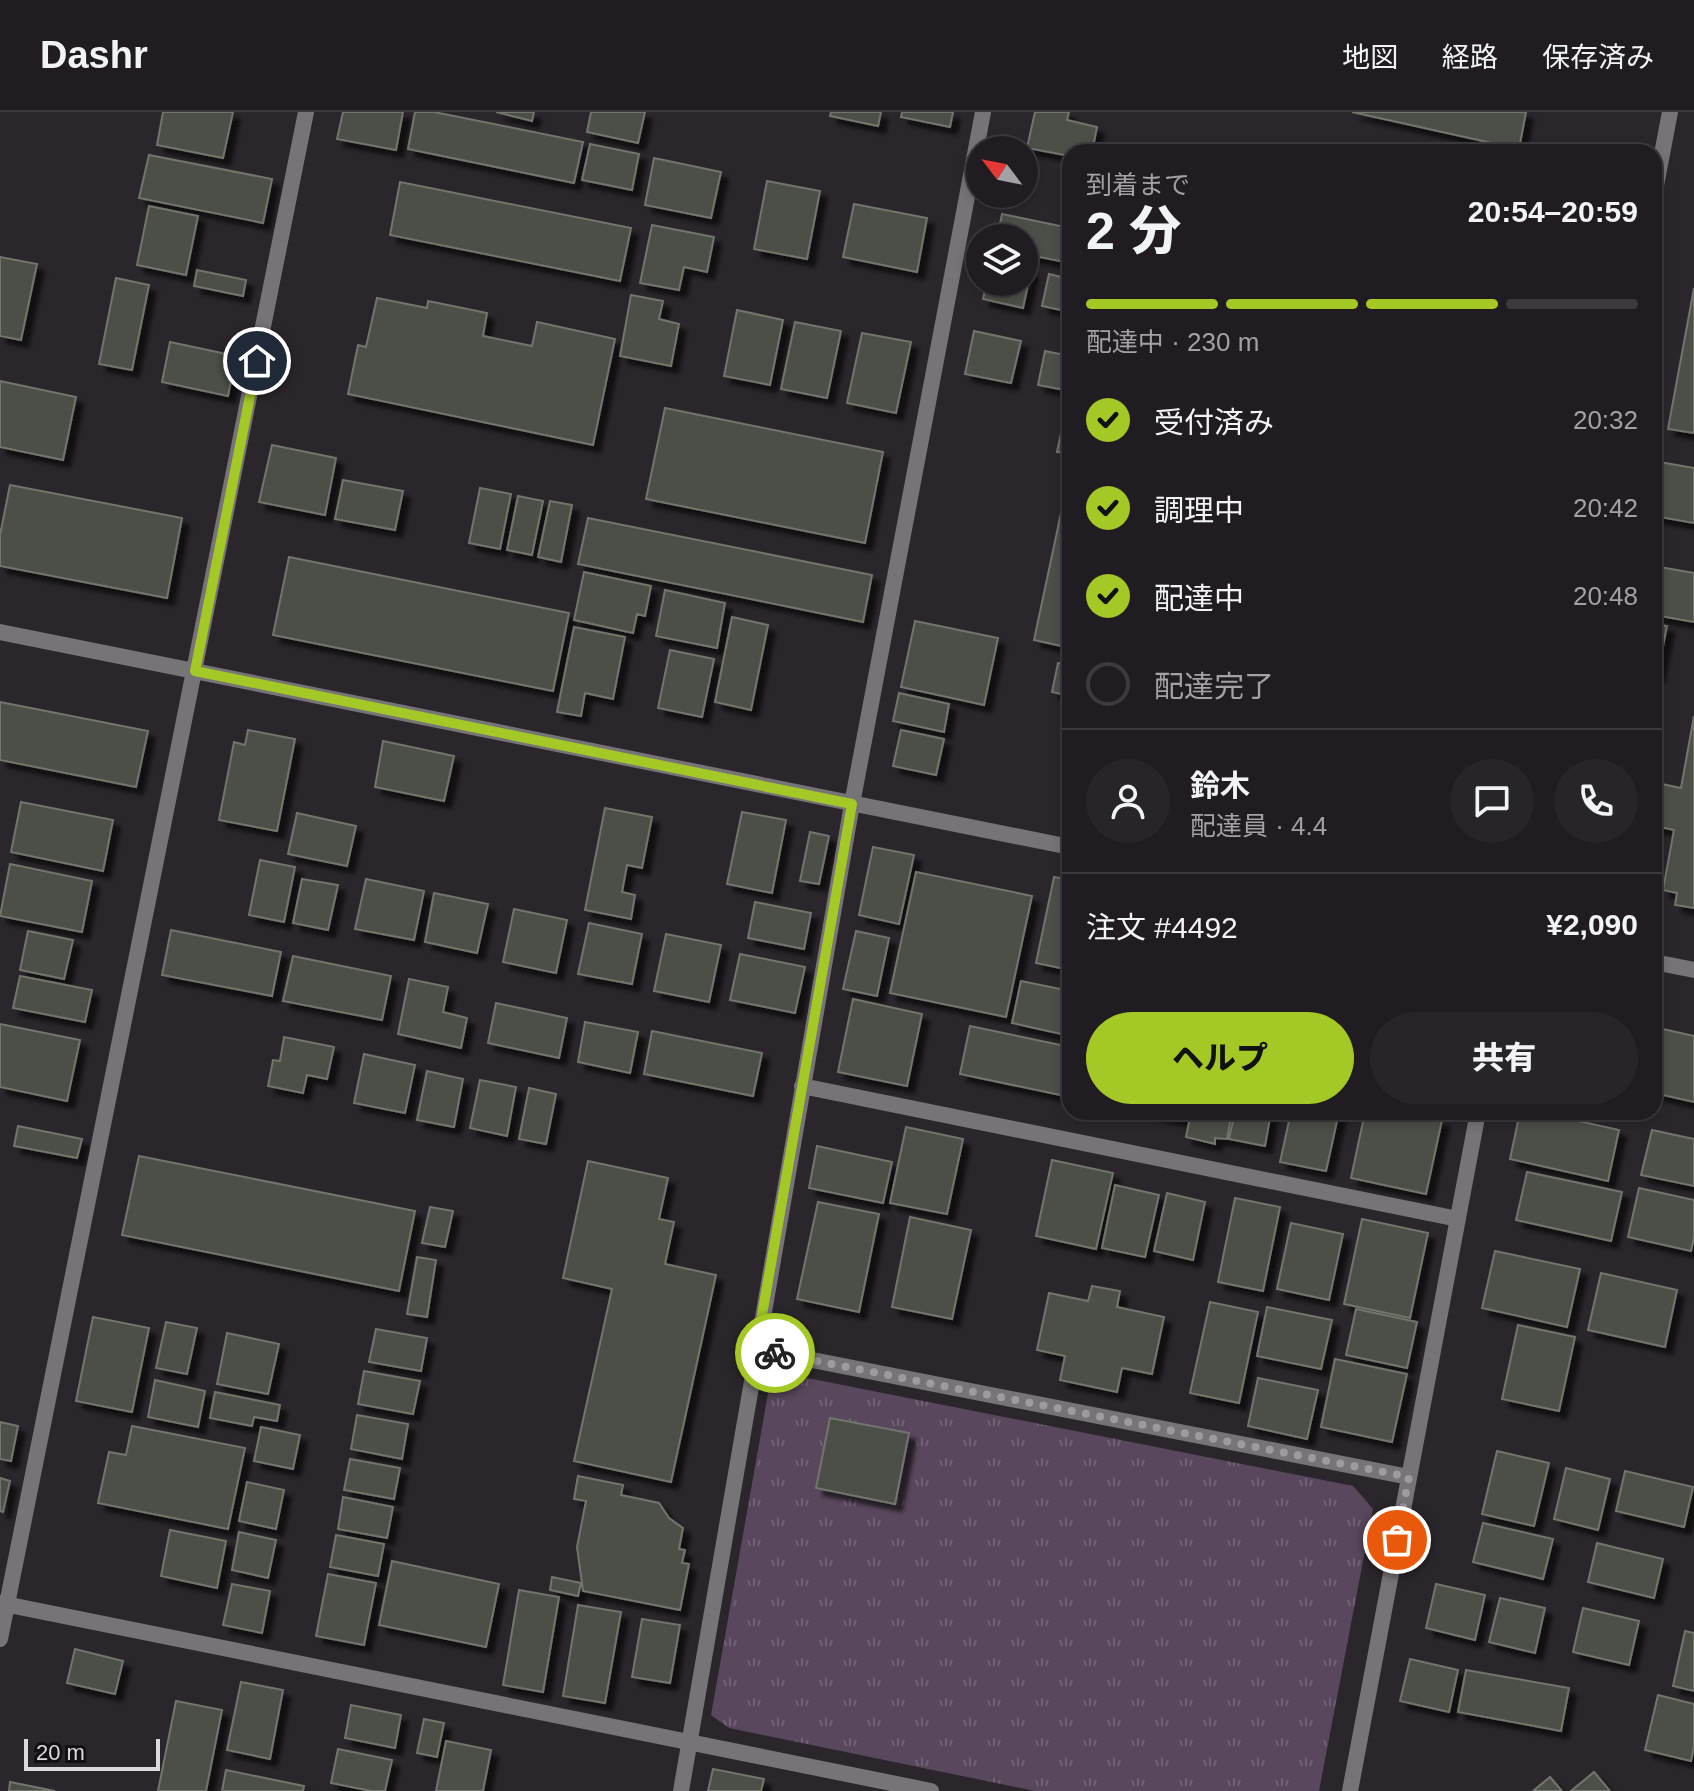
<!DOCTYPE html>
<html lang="ja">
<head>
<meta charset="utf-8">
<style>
  body { margin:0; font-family:Arial,"Noto Sans JP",sans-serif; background:#28252a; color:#f1f3f6; height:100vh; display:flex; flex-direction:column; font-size:30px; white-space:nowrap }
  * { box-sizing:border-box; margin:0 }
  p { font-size:26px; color:#a2a1a5 }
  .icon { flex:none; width:44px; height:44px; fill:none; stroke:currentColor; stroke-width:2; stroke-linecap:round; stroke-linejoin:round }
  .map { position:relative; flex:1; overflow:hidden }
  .sheet { position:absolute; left:1062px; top:32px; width:600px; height:976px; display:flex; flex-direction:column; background:#201c21; border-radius:24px; box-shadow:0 4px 12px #0003,0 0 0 2px #3d3a3f }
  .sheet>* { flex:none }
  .needle { width:52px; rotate:302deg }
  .controls { position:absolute; left:966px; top:24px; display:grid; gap:16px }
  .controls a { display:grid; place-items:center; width:72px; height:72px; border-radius:50%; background:#201c21; box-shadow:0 4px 12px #0003,0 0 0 2px #3d3a3f; font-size:40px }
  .scale { position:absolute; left:24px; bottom:20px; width:136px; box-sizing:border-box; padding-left:8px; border:4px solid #ddd9dd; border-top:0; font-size:22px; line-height:28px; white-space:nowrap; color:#ddd9dd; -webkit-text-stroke:6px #121013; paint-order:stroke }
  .pin { position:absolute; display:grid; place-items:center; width:68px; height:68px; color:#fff; margin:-34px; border:4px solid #fff; border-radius:50%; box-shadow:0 2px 8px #0007 }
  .courier { position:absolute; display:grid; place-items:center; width:80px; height:80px; margin:-40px; border:6px solid #a4c825; border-radius:50%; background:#fff; color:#222; box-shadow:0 2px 10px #0007 }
  .headline em { font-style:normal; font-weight:800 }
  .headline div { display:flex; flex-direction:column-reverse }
  .headline { display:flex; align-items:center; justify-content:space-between; height:136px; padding:0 24px }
  h1 { font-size:52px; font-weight:800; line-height:60px }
  .bar { display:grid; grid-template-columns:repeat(4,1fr); gap:12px 8px; align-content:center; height:96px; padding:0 24px }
  .bar i { height:10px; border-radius:6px; background:#3d3a3f }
  .bar .active { background:#a4c825 }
  .bar p { grid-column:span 4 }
  .line { display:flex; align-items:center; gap:20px; padding:0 24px; border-top:2px solid #3d3a3f }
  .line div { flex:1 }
  .round { display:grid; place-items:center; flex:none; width:84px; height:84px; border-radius:42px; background:#28252a }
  ol { padding:0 24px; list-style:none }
  li { display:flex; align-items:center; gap:24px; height:88px }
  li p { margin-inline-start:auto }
  li .icon { padding:8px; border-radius:50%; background:#a4c825; color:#111; stroke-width:4 }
  li:last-child { color:#a2a1a5 }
  li i { width:44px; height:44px; border:4px solid #3d3a3f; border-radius:50% }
  .cta { display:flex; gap:16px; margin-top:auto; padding:16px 24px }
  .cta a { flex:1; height:92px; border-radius:48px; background:#a4c825; color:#111; font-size:32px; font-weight:800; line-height:92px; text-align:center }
  .cta a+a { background:#28252a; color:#f1f3f6 }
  header { display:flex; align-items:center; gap:48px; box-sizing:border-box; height:112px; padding:0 40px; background:#201c21; border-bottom:2px solid #3d3a3f }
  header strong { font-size:38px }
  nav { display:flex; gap:44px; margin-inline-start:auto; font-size:28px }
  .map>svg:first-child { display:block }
  .park { fill:url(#park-tufts) }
  .building { fill:#4c4f46; stroke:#72756c; stroke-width:2; filter:url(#shadow) }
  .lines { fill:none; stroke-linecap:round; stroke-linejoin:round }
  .minor { stroke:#777477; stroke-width:16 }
  .done { stroke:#9f9a9f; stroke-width:8; stroke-dasharray:0 14.4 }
  .route { stroke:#a4c825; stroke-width:10 }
</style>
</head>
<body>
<header>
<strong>Dashr</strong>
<nav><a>地図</a><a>経路</a><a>保存済み</a></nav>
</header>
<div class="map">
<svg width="1694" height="1679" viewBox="0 0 1694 1679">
  <defs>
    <pattern id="park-tufts" width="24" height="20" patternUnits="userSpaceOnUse" patternTransform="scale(2)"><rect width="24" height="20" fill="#59475d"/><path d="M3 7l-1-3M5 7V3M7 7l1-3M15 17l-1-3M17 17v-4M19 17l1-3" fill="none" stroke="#706174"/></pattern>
    <filter id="shadow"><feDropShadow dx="7" dy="7" stdDeviation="2" flood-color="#0009"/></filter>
  </defs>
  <rect width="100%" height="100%" fill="#2b262c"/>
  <!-- park -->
  <path class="park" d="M 787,1262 L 1353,1374 L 1373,1397 L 1319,1679 L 1035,1679 L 729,1616 L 711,1603 L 769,1276 Z"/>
  <!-- building -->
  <path class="building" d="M 163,0 L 233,0 L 223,46 L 157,33 Z
    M 343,0 L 403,0 L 396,38 L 337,27 Z
    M 415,0 L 434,0 L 583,30 L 574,71 L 408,37 Z
    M 496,0 L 534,0 L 532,9 Z
    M 591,0 L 645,0 L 638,31 L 587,20 Z
    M 831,0 L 881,0 L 878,14 L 830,4 Z
    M 902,0 L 953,0 L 950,15 L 901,5 Z
    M 1035,0 L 1069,0 L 1067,8 L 1097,15 L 1092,40 L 1070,40 L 1070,44 L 1027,36 Z
    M 1352,0 L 1526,0 L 1519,37 Z
    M 590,32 L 639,42 L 632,78 L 582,68 Z
    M 149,43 L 272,67 L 263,111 L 139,86 Z
    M 654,46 L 721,60 L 711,106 L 645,93 Z
    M 767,69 L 820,79 L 807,147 L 754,137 Z
    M 400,70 L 631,116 L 620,169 L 390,123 Z
    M 854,92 L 927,106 L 917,160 L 843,145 Z
    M 149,94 L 198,104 L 186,163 L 137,153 Z
    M 1002,102 L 1070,116 L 1070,151 L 1024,142 L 1024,126 L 997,126 Z
    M 652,113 L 714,125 L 707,160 L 684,155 L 679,178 L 640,171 Z
    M 0,145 L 37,152 L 21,228 L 0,224 Z
    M 197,158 L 246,168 L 243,184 L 194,174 Z
    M 1024,158 L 1031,159 L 1023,196 L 983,187 L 987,170 L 1024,170 Z
    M 1049,162 L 1070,167 L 1070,200 L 1042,194 Z
    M 116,166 L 149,173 L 132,258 L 99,252 Z
    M 1694,176 L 1694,321 L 1668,317 Z
    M 631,183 L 663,189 L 659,207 L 679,212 L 671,254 L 620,244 Z
    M 377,186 L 427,196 L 428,189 L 487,201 L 483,224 L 532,234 L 537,210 L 615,227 L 593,333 L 348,282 L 358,233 L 366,235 Z
    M 737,198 L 783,208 L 770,273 L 724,264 Z
    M 795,210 L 841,219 L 827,286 L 781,277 Z
    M 974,219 L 1021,229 L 1011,271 L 965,262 Z
    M 862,221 L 911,230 L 896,301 L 847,291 Z
    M 170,230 L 236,244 L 228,284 L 162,270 Z
    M 1045,239 L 1070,244 L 1070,279 L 1038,273 Z
    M 0,269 L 76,285 L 63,348 L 0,335 Z
    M 1068,289 L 1070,290 L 1070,342 L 1057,340 Z
    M 665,296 L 883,340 L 865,431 L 646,387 Z
    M 272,333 L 336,346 L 325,403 L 259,390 Z
    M 1654,349 L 1694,356 L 1694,411 L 1654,404 Z
    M 343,368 L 403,379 L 395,418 L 335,407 Z
    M 1068,368 L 1070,369 L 1070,536 L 1034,528 Z
    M 10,373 L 182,406 L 167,486 L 0,454 L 0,423 Z
    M 480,376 L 511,382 L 500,437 L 469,431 Z
    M 518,384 L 543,389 L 532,443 L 507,438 Z
    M 550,389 L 572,393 L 561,450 L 538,445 Z
    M 588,406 L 872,463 L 863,510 L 578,452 Z
    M 289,445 L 569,501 L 553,579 L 273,523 Z
    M 1654,454 L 1694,461 L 1694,510 L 1654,503 Z
    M 584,460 L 651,474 L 645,504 L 637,502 L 633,521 L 574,508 Z
    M 665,478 L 725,491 L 717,536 L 656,524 Z
    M 732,505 L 768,513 L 751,598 L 715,590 Z
    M 915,509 L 998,526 L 984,593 L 901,575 Z
    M 1654,512 L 1667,514 L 1657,564 L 1654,564 Z
    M 574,515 L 625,525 L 613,587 L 585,581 L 581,604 L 557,600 Z
    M 670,538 L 714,547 L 702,605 L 658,596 Z
    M 1058,551 L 1070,553 L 1070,593 L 1064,592 L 1066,583 L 1052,580 Z
    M 899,581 L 949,592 L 944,620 L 893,609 Z
    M 0,590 L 148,619 L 136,675 L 0,648 Z
    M 1694,604 L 1694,796 L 1675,793 L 1677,781 L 1663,778 L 1674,718 L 1655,714 L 1662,672 L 1681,676 Z
    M 248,618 L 295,627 L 277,719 L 219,708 L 234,630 L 245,633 Z
    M 901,618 L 944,627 L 936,663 L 893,654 Z
    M 383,629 L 454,644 L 444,689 L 375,675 Z
    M 21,690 L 113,708 L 103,759 L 11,740 Z
    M 605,696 L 652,705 L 642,756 L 627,753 L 622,780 L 635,783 L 631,807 L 585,798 Z
    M 742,700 L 786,708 L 772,781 L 727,772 Z
    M 297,701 L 356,714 L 347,754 L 288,742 Z
    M 810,720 L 829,724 L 819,772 L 800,769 Z
    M 873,735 L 914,743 L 899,812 L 859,803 Z
    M 260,748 L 295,755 L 284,810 L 249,803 Z
    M 10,752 L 92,769 L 82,820 L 0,804 Z
    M 916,760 L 1032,784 L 1006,905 L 890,881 Z
    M 1054,765 L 1070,768 L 1070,858 L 1036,851 Z
    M 302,767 L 338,773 L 328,818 L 293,811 Z
    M 366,767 L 424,779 L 414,828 L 355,817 Z
    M 434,781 L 488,792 L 477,841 L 425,830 Z
    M 755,790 L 811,801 L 804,837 L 748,826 Z
    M 514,797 L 567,808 L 556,861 L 503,850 Z
    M 589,811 L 642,822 L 632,872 L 578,862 Z
    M 171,818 L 281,840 L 272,884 L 162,863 Z
    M 28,819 L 73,828 L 64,867 L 20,858 Z
    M 856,819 L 889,826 L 877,884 L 843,877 Z
    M 666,822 L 721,833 L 709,890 L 654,879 Z
    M 740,842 L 805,855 L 795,901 L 730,888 Z
    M 293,844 L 391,864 L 382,908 L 283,889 Z
    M 20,864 L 92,878 L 85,910 L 13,896 Z
    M 409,867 L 448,875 L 443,900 L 467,906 L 461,936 L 398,922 Z
    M 1021,869 L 1070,879 L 1070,924 L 1012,911 Z
    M 853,887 L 922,902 L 907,974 L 838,960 Z
    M 496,891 L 567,906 L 559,946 L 488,931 Z
    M 585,910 L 638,920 L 630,961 L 578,950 Z
    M 0,912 L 80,928 L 67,989 L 0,975 Z
    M 970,914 L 1070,935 L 1070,985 L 960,962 Z
    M 1654,915 L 1694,924 L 1694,990 L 1654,981 Z
    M 652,919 L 762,941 L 753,984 L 644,962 Z
    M 284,925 L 334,935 L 327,967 L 307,963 L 303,981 L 268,974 L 273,948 L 280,949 Z
    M 364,942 L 415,953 L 405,1001 L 354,991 Z
    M 427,959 L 463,967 L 454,1015 L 417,1008 Z
    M 480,968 L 516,975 L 507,1024 L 470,1016 Z
    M 529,976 L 556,982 L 546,1032 L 519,1027 Z
    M 1148,1000 L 1186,1000 L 1184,1008 Z
    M 1191,1000 L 1232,1000 L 1227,1027 L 1215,1026 L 1215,1032 L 1186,1025 Z
    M 1235,1000 L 1271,1000 L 1265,1034 L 1229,1027 Z
    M 1291,1000 L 1339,1000 L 1326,1059 L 1280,1050 Z
    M 1365,1000 L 1403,1000 L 1442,1008 L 1426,1082 L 1351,1066 Z
    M 1520,1000 L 1538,1000 L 1619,1018 L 1608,1069 L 1510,1047 Z
    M 18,1014 L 82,1027 L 77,1046 L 14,1034 Z
    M 906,1015 L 963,1027 L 947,1102 L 890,1091 Z
    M 1652,1018 L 1694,1027 L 1694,1074 L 1641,1063 Z
    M 817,1034 L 892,1050 L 883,1091 L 809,1076 Z
    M 139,1044 L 415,1099 L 399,1179 L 122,1123 Z
    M 1052,1048 L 1113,1061 L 1096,1137 L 1036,1124 Z
    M 588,1049 L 668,1066 L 659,1107 L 674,1110 L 665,1152 L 716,1163 L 671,1370 L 574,1349 L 612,1177 L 563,1166 Z
    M 1527,1060 L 1622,1080 L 1611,1129 L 1516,1108 Z
    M 1115,1073 L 1159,1083 L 1145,1145 L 1102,1136 Z
    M 1639,1076 L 1694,1088 L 1694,1125 L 1691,1139 L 1628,1125 Z
    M 1167,1081 L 1205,1090 L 1193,1148 L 1154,1139 Z
    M 1235,1086 L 1280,1095 L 1263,1179 L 1218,1170 Z
    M 818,1090 L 879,1102 L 859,1200 L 797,1187 Z
    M 430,1095 L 453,1099 L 445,1135 L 422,1131 Z
    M 910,1105 L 971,1118 L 952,1207 L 892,1195 Z
    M 1362,1107 L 1428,1121 L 1410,1206 L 1344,1192 Z
    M 1291,1111 L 1343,1122 L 1329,1188 L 1277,1177 Z
    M 1495,1139 L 1580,1157 L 1567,1215 L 1482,1196 Z
    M 417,1145 L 436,1148 L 427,1205 L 407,1202 Z
    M 1601,1161 L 1677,1178 L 1665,1235 L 1588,1218 Z
    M 1092,1174 L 1120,1179 L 1117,1195 L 1164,1205 L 1152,1262 L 1122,1256 L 1117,1280 L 1060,1268 L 1065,1244 L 1037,1238 L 1049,1181 L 1088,1189 Z
    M 1210,1190 L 1258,1200 L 1239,1291 L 1190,1281 Z
    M 1267,1195 L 1332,1208 L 1321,1257 L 1257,1244 Z
    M 1356,1197 L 1417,1210 L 1407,1256 L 1346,1243 Z
    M 93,1205 L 149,1216 L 132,1300 L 76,1289 Z
    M 166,1210 L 197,1216 L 187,1262 L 156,1256 Z
    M 1518,1213 L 1575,1225 L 1559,1299 L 1502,1287 Z
    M 376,1217 L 427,1226 L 421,1259 L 369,1250 Z
    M 227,1221 L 279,1232 L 268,1282 L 217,1272 Z
    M 1335,1247 L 1407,1262 L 1392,1330 L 1321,1315 Z
    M 364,1259 L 420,1269 L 413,1302 L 358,1292 Z
    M 1258,1266 L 1318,1278 L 1307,1327 L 1248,1314 Z
    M 155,1268 L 205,1279 L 198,1315 L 148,1305 Z
    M 215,1280 L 280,1293 L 277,1309 L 254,1305 L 252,1314 L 210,1306 Z
    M 357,1303 L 408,1312 L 402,1347 L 351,1337 Z
    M 830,1306 L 909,1321 L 895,1392 L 816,1376 Z
    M 0,1310 L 18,1314 L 11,1349 L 0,1347 Z
    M 132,1314 L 245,1336 L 228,1417 L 98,1391 L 109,1340 L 126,1343 Z
    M 261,1315 L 300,1323 L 293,1357 L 254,1349 Z
    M 1497,1339 L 1549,1351 L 1534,1414 L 1482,1402 Z
    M 350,1347 L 400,1356 L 394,1387 L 344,1378 Z
    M 1566,1356 L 1610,1367 L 1598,1418 L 1554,1407 Z
    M 1625,1359 L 1693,1375 L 1684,1415 L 1616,1399 Z
    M 578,1364 L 623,1373 L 621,1383 L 659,1391 L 669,1406 L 683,1416 L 679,1437 L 685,1438 L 682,1451 L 689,1452 L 680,1498 L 583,1479 L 577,1435 L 586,1389 L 574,1387 Z
    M 0,1366 L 10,1369 L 3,1400 L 0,1399 Z
    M 247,1370 L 284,1378 L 276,1417 L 239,1409 Z
    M 343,1385 L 393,1395 L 387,1426 L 338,1417 Z
    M 1483,1411 L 1553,1427 L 1543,1467 L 1473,1450 Z
    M 170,1418 L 226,1429 L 217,1476 L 161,1464 Z
    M 239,1420 L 276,1428 L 268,1466 L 232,1458 Z
    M 336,1423 L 384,1432 L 378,1464 L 330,1455 Z
    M 1597,1431 L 1663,1447 L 1654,1486 L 1588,1470 Z
    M 392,1449 L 499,1472 L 486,1535 L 379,1513 Z
    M 328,1462 L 376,1471 L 364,1533 L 316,1524 Z
    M 552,1465 L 581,1471 L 578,1484 L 550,1478 Z
    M 232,1472 L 270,1479 L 262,1521 L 223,1513 Z
    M 1436,1472 L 1485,1483 L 1475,1528 L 1426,1516 Z
    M 519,1478 L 559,1485 L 543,1580 L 503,1573 Z
    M 1500,1486 L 1545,1496 L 1535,1541 L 1489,1530 Z
    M 578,1493 L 621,1500 L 605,1591 L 563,1584 Z
    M 1583,1496 L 1639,1509 L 1629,1553 L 1573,1540 Z
    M 642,1507 L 680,1513 L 670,1571 L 632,1565 Z
    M 1685,1519 L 1694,1521 L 1694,1579 L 1673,1574 Z
    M 75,1537 L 123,1549 L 115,1582 L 67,1571 Z
    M 1410,1547 L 1458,1558 L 1449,1600 L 1400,1589 Z
    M 1466,1558 L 1569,1576 L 1561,1619 L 1458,1600 Z
    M 241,1570 L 283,1578 L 270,1647 L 227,1638 Z
    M 1658,1583 L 1694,1592 L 1694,1634 L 1691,1649 L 1645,1638 Z
    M 176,1589 L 222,1598 L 206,1679 L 158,1679 Z
    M 351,1593 L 401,1603 L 395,1636 L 345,1626 Z
    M 424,1607 L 444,1611 L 437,1645 L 417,1641 Z
    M 446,1629 L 491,1638 L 483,1679 L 436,1679 Z
    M 338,1637 L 392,1648 L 385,1679 L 371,1679 L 331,1671 Z
    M 713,1657 L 764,1667 L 761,1679 L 708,1679 Z
    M 226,1658 L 304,1674 L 303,1679 L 222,1679 Z
    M 1594,1660 L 1610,1679 L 1571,1679 Z
    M 1550,1665 L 1562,1679 L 1533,1679 Z
    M 10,1670 L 55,1679 L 9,1679 Z"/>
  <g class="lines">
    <!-- minor -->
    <path class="minor" d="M 1654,84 L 1670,0
      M 0,520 L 1070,735
      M 1654,850 L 1694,858
      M 802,974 L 1458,1107
      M 756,1237 L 1409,1365
      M 0,1491 L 931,1679
      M 0,1527 L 306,0
      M 681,1679 L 852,692 L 983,0
      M 1350,1679 L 1478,1000"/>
  </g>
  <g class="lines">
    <!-- done -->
    <path class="done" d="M 775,1241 L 1409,1365 L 1397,1428"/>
    <!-- route -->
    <path class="route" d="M 257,249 L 195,559 L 852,692 L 756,1237 L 775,1241"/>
  </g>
</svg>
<div class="controls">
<a><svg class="needle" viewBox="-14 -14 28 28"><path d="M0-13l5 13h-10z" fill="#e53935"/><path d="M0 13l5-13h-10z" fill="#a2a1a5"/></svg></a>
<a><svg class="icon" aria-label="layers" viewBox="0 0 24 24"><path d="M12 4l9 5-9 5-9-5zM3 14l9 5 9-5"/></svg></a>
</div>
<div class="scale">20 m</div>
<div class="pin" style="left:1397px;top:1428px;background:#ea580c"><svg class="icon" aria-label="bag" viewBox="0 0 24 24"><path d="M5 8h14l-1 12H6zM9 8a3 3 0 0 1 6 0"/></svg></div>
<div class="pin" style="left:257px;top:249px;background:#1f2937"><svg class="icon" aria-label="home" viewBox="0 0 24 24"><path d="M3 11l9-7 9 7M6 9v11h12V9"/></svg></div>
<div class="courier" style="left:775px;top:1241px"><svg class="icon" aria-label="bike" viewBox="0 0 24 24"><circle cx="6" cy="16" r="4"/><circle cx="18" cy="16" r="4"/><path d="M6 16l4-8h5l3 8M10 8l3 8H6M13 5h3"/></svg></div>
<section class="sheet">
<div class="headline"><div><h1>2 分</h1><p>到着まで</p></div><em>20:54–20:59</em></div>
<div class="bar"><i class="active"></i><i class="active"></i><i class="active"></i><i></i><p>配達中 · 230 m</p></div>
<ol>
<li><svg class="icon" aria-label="check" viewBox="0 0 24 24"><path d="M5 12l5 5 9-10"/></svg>受付済み<p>20:32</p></li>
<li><svg class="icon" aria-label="check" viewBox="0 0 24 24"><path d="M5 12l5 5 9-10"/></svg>調理中<p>20:42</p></li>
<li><svg class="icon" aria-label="check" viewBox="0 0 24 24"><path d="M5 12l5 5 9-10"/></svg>配達中<p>20:48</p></li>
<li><i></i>配達完了</li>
</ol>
<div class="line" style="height:144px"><a class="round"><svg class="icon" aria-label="person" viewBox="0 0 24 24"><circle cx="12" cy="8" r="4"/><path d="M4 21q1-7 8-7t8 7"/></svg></a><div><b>鈴木</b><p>配達員 · 4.4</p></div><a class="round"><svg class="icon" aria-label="chat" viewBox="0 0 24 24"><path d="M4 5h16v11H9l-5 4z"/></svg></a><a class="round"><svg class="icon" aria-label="phone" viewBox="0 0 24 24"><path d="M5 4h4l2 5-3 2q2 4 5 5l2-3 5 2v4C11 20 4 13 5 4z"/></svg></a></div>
<div class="line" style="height:104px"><div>注文 #4492</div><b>¥2,090</b></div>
<div class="cta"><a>ヘルプ</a><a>共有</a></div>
</section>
</div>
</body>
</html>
